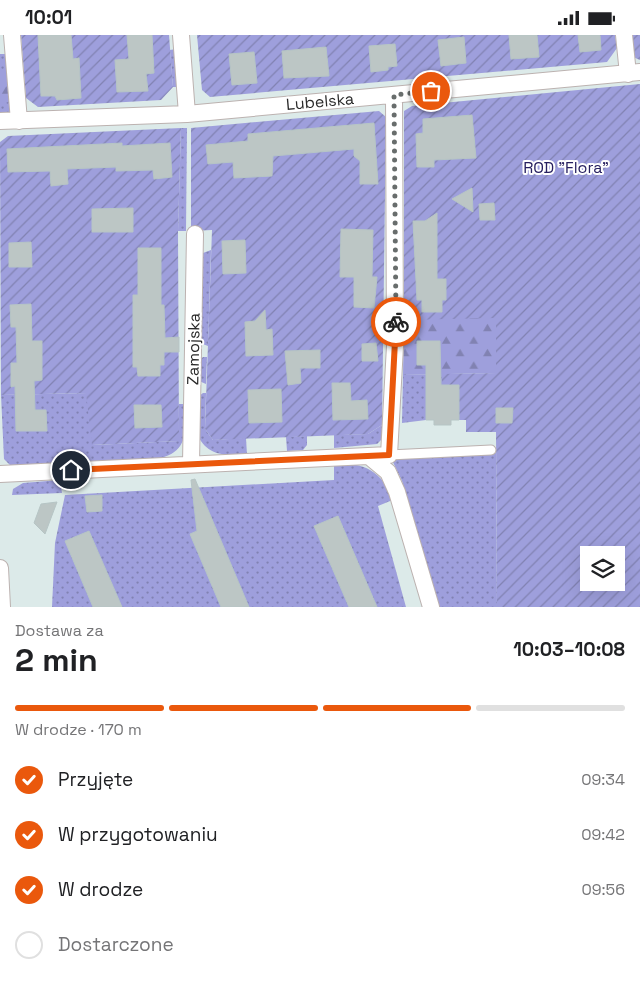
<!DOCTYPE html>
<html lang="pl">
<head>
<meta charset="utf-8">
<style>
  body { margin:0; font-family:"Space Grotesk",sans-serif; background:#f2f2f2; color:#202124; height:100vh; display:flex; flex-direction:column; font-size:19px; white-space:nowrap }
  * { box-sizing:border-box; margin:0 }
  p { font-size:16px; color:#757577 }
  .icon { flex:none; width:28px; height:28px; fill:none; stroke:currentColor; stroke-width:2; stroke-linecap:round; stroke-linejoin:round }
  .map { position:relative; height:572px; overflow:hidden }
  .drawer { display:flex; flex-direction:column; background:#fff; flex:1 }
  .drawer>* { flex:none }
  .buttons { position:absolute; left:580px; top:511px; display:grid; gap:10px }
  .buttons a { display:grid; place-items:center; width:45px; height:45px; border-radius:0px; background:#fff; box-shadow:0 5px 20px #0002; font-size:25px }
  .pin { position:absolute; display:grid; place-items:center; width:42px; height:42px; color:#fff; margin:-21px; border:2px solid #fff; border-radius:50%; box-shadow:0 1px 5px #0007 }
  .courier { position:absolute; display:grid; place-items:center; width:50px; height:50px; margin:-25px; border:4px solid #ea580c; border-radius:50%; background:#fff; color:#222; box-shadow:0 1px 6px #0007 }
  .head em { font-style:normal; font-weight:800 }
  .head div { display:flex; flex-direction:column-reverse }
  .head { display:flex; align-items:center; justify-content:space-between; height:85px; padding:0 15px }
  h1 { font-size:32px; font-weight:800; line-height:38px }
  .bar { display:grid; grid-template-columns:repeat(4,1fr); gap:8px 5px; align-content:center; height:60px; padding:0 15px }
  .bar i { height:6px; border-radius:4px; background:#e0e0e0 }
  .bar .active { background:#ea580c }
  .bar p { grid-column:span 4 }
  ol { padding:0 15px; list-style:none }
  li { display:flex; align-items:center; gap:15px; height:55px }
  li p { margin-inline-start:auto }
  li .icon { padding:5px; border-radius:50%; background:#ea580c; color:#fff; stroke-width:4 }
  li:last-child { color:#757577 }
  li i { width:28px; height:28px; border:2px solid #e0e0e0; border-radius:50% }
  .status { display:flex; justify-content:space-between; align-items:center; height:35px; padding:0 25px; background:#fff; direction:ltr }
  .status svg { height:14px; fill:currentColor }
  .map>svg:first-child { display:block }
  .grass { fill:url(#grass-dots) }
  .forest { fill:url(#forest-firs) }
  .garden { fill:url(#garden-furrows); fill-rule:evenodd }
  .building { fill:#bcc6c5; stroke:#b6c5c5 }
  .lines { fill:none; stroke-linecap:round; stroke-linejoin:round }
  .service-casing { stroke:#bcb2b0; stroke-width:11 }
  .minor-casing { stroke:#bcb2b0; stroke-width:18 }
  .service { stroke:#fff; stroke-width:9 }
  .minor { stroke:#fff; stroke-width:16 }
  .done { stroke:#686d6c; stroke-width:5; stroke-dasharray:0 9 }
  .route { stroke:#ea580c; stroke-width:6 }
  .labels { text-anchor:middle; stroke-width:4; stroke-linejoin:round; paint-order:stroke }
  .street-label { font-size:16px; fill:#292929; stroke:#fff }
  .park-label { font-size:16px; fill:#272060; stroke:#fff }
</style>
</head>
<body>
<div class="status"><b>10:01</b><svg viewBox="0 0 49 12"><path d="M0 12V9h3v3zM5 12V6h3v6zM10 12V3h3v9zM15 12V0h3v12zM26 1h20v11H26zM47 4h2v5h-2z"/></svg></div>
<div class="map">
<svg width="640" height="572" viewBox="0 0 640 572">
  <defs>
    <pattern id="grass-dots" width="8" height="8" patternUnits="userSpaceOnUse" patternTransform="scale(1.25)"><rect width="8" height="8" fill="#9e9fdc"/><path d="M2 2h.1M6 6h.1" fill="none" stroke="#8182b2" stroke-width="1.8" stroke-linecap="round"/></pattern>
    <pattern id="forest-firs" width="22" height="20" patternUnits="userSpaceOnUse" patternTransform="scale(1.25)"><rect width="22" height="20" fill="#9e9fdc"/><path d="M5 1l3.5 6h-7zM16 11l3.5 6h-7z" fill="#8182b2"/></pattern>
    <pattern id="garden-furrows" width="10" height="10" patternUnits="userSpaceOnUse" patternTransform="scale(1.25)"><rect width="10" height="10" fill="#9e9fdc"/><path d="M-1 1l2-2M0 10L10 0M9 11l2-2" fill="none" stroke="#8182b2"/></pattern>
  </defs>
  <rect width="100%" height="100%" fill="#dceae9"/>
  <!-- grass -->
  <path class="grass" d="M 176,14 L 179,52 L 173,52 L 170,15 Z
    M 0,19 L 8,19 L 14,79 L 0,78 Z
    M 181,93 L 187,93 L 186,196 L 178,196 Z
    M 211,215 L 208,311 L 200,308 L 203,218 Z
    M 203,322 L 207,322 L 206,349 L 199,346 L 200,325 Z
    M 442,339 L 442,350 L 426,350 L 426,385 L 402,388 L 403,340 Z
    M 87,358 L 93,410 L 178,406 L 179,369 L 186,369 C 186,393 189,417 160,423 L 10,430 L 4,424 L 1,360 Z
    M 203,358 L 206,358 L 205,394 L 213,405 L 246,403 L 247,420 C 227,420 210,422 199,403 L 199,361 Z
    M 383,375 L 388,375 L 383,403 L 377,409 L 334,413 L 334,400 L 368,399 L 382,390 Z
    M 307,401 L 307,410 L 303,415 L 287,416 L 286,402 Z
    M 496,418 L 497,572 L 439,572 L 402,446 L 391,423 Z
    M 334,428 C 367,428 379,436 395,464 L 378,471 L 406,572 L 52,572 L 55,508 L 65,460 L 334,445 Z
    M 60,445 L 62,458 L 12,460 L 13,454 L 23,448 Z"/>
  <!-- forest -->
  <path class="forest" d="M 0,37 L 7,42 L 8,67 L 0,70 Z
    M 496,226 L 496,338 L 403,340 L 404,285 Z"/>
  <!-- garden -->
  <path class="garden" d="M 21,0 L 169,0 L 173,52 L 161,65 L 38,72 L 26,63 Z
    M 197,0 L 615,0 L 617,13 L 607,27 L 210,62 L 202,55 Z
    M 632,0 L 640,0 L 640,25 L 633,22 Z
    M 640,49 L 640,572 L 497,572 L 496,397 L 466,397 L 466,385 L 459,385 L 459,350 L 442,350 L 442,339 L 496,338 L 496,283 L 404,285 L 404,76 L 412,71 ZM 589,520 L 616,520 L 616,548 L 589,548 Z
    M 379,76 L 386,82 L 382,390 L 368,399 L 213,405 L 205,394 L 212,195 L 191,196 L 191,93 Z
    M 181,93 L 178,196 L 179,406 L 92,410 L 86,358 L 1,360 L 0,107 L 8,101 Z"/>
  <!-- building -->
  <path class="building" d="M 38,0 L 71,0 L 73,24 L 79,23 L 81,63 L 57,65 L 55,61 L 41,61 Z
    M 127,0 L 152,0 L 154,38 L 146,39 L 148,56 L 117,57 L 115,25 L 129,24 Z
    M 509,0 L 537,0 L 539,22 L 511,24 Z
    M 578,0 L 600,0 L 601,15 L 580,17 Z
    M 464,2 L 466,28 L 441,31 L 438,5 Z
    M 395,9 L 397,31 L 388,32 L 388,35 L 371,37 L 369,11 Z
    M 326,12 L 329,41 L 284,43 L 282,16 Z
    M 254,17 L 257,48 L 232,50 L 229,19 Z
    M 472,80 L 476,123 L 434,125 L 434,132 L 417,132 L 416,99 L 423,98 L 423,84 Z
    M 374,88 L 378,149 L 360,149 L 360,126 L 354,121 L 354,114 L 273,121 L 272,141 L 234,143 L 233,127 L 208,129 L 206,110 L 248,106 L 248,99 Z
    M 122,108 L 122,111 L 170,108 L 172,142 L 154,144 L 153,135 L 116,136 L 116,132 L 67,134 L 68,149 L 51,151 L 50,136 L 8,137 L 7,114 Z
    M 472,153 L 473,177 L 452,164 Z
    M 494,168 L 495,185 L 480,185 L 479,169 Z
    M 133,173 L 133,197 L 92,197 L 92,174 Z
    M 437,178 L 437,244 L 446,244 L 446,265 L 442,265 L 442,277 L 422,277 L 422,265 L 417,265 L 413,186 L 425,186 Z
    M 341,194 L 373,195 L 372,242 L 377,242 L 374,273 L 354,272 L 354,242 L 340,242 Z
    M 245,205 L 246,238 L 223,239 L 222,206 Z
    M 31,207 L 32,232 L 9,232 L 9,208 Z
    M 138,213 L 161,213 L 161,270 L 164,270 L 165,303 L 179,302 L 179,317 L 164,317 L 164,330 L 160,330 L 160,341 L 138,341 L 137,332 L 133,332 L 133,260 L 138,260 Z
    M 31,269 L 32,306 L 42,306 L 42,345 L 34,346 L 35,375 L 46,375 L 47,396 L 16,396 L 15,351 L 11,352 L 11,328 L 17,328 L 16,292 L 11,292 L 10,270 Z
    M 265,275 L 266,295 L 272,294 L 273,320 L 246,321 L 245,287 L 255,286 Z
    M 417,306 L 440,306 L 441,350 L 459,350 L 459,385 L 451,385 L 451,390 L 434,390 L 434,385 L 426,385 L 426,330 L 417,330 Z
    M 376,308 L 378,326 L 362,326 L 362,309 Z
    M 320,315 L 320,333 L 300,333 L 301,348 L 288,350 L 285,316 Z
    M 332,348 L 350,348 L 351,366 L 367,365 L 368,384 L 333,385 Z
    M 281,354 L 282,387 L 249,388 L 248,355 Z
    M 134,370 L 161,370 L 162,392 L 135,393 Z
    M 496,373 L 513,373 L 512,388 L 496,388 Z
    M 195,444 L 249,572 L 221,572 L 190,499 L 197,496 L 191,445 Z
    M 102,460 L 102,476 L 87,477 L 85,461 Z
    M 57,467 L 45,499 L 34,488 L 41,469 Z
    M 338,481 L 377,572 L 349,572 L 320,505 L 314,491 Z
    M 89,496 L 122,572 L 93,572 L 65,506 Z"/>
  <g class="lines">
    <!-- service casing -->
    <g class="service-casing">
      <path id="service" d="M 389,420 L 491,415"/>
    </g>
    <!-- minor casing -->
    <g class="minor-casing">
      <path id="minor" d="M 12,0 L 19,86
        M 181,0 L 187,79
        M 624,0 L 628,39
        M 0,86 L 187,79 L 640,37
        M 370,422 L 388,437 L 397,457 L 431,572
        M 191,429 L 195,199
        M 0,439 L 389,420 L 395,311 L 394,60
        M 0,533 L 2,572"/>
    </g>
    <!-- service -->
    <use href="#service" class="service"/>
    <!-- minor -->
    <use href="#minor" class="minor"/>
  </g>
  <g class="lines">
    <!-- done -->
    <path class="done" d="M 396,287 L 394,60 L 431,56"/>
    <!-- route -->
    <path class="route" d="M 71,435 L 389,420 L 396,287"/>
  </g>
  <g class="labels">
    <!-- street labels -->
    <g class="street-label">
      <text transform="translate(320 66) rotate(-5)" y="6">Lubelska</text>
      <text transform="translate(193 314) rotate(-89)" y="6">Zamojska</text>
    </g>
    <!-- park labels -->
    <g class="park-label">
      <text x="566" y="138">ROD "Flora"</text>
    </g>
  </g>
</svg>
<div class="buttons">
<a><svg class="icon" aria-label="layers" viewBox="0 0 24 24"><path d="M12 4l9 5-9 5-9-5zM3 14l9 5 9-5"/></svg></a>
</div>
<div class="pin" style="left:431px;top:56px;background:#ea580c"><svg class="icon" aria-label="bag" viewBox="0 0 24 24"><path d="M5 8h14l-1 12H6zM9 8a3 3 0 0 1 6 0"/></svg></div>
<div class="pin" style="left:71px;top:435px;background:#1f2937"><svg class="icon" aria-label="home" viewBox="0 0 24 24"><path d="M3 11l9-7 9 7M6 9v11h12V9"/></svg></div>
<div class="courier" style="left:396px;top:287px"><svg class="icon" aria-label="bike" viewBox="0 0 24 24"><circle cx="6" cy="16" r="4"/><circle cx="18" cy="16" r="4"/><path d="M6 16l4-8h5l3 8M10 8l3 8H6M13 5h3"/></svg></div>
</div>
<section class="drawer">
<div class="head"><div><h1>2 min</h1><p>Dostawa za</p></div><em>10:03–10:08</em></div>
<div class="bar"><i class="active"></i><i class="active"></i><i class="active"></i><i></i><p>W drodze · 170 m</p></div>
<ol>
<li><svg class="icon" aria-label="check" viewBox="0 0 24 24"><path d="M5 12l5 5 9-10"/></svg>Przyjęte<p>09:34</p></li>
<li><svg class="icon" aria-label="check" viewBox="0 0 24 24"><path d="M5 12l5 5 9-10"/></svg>W przygotowaniu<p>09:42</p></li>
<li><svg class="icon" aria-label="check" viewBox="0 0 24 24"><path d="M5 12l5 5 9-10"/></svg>W drodze<p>09:56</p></li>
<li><i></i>Dostarczone</li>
</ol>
</section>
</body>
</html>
